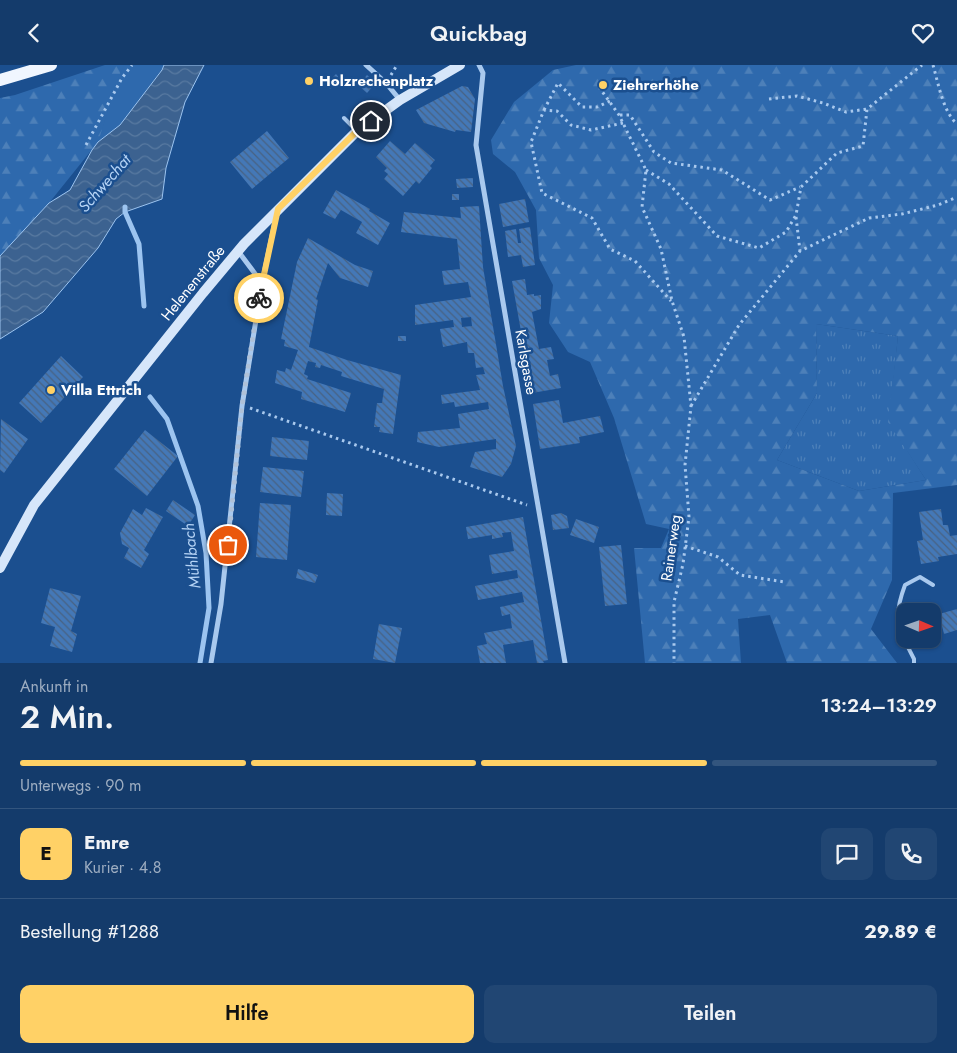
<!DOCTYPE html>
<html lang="de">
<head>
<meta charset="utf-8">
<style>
  body { margin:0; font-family:Jost,sans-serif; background:#214673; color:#f1f3f6; height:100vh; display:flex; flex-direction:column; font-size:19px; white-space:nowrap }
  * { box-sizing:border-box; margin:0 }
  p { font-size:16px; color:#9dadc1 }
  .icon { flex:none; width:28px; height:28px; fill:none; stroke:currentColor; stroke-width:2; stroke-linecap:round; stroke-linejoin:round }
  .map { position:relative; height:598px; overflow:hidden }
  .side { display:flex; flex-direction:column; background:#143b6b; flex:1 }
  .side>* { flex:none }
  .needle { width:32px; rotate:92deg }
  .buttons { position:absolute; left:896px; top:538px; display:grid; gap:10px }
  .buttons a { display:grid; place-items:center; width:45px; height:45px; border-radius:10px; background:#143b6b; box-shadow:0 1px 4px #0004,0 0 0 1px #33557e; font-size:25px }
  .pin { position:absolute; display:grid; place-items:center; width:42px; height:42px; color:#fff; margin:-21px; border:2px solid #fff; border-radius:50%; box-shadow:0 1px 5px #0007 }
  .courier { position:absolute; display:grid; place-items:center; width:50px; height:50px; margin:-25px; border:4px solid #ffd166; border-radius:50%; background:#fff; color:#222; box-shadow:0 1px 6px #0007 }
  .summary em { font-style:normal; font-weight:600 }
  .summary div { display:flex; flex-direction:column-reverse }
  .summary { display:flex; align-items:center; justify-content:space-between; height:85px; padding:0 20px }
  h1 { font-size:32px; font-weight:600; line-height:38px }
  .bar { display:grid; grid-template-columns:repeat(4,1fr); gap:8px 5px; align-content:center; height:60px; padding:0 20px }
  .bar i { height:6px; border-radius:4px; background:#33557e }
  .bar .current { background:#ffd166 }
  .bar p { grid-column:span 4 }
  .line { display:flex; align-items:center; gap:12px; padding:0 20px; border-top:1px solid #33557e }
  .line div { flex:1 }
  .round { display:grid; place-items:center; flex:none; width:52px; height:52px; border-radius:10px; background:#214673 }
  .action { display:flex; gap:10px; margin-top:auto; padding:10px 20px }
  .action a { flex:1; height:58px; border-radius:10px; background:#ffd166; color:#111; font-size:20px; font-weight:600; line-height:58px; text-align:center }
  .action a+a { background:#214673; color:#f1f3f6 }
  header { display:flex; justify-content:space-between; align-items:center; height:65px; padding:0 20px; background:#143b6b; font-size:22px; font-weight:600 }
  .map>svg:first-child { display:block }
  .grass { fill:url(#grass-tufts) }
  .forest { fill:url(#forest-firs); fill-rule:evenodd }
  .green { fill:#2e69ad }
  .water { fill:url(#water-waves); stroke:#9cc4f0 }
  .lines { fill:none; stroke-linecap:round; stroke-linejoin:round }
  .stream { stroke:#9cc4f0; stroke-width:5 }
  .building { fill:url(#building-back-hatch); fill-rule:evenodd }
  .path { stroke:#a9c9ee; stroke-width:3; stroke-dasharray:2.5 4; stroke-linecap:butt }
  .lane { stroke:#a9c9ee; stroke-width:4 }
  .street { stroke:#a9c9ee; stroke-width:5 }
  .secondary { stroke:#d6e6fa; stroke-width:10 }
  .primary { stroke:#f0f6ff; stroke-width:12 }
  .done { stroke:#afc1d8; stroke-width:5; stroke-dasharray:0 9 }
  .route { stroke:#ffd166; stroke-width:6 }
  .poi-dot { fill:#ffd166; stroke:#1b4f8f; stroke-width:2 }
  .labels { text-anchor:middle; stroke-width:5; stroke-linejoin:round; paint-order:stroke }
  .poi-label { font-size:15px; font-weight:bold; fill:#fff; stroke:#1b4f8f; text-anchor:start }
  .street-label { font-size:15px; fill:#fff; stroke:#1b4f8f }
  .water-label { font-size:16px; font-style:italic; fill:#b5d3f5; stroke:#1b4f8f }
</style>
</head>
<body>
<header><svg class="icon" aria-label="back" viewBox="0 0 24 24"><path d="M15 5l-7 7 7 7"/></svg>Quickbag<svg class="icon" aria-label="heart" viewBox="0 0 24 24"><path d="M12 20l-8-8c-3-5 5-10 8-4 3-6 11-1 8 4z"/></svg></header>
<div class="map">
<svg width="957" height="598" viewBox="0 0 957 598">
  <defs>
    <pattern id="grass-tufts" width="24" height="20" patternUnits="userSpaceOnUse" patternTransform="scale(1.25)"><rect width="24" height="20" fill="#2e69ad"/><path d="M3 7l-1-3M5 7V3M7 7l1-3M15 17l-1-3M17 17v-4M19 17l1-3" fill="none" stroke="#4d80b9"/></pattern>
    <pattern id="forest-firs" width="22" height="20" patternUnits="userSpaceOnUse" patternTransform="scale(1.25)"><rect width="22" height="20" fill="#2e69ad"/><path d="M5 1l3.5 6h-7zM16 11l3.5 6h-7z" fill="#4d80b9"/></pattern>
    <pattern id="water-waves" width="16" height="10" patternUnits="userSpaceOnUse" patternTransform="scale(1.25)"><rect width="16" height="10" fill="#3c6290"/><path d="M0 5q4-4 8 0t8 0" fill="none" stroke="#597aa1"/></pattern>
    <pattern id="building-back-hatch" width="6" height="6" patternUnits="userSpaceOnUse" patternTransform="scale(1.25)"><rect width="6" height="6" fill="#4478b7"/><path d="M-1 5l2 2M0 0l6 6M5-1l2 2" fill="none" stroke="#486282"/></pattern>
  </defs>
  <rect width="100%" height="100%" fill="#1b4f8f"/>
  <!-- grass -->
  <path class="grass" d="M 816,259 L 898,271 L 889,357 L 926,415 L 859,426 L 777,395 L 817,328 Z"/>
  <!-- forest -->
  <path class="forest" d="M 105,0 L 164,0 L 120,60 L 98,77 L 49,138 L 0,191 L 0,33 L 15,30 Z
    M 576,0 L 957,0 L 957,420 L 893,428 L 892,515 L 871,564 L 897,598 L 787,598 L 770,550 L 738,554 L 741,598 L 645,598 L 634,483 L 661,483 L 669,464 L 646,459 L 614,353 L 590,297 L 568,287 L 549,258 L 553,220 L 539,193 L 536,145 L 515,107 L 493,89 L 491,75 L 514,37 L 553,5 ZM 816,259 L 898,271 L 888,357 L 926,415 L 859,426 L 777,395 L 817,328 Z"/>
  <!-- green -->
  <path class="green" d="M 124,0 L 164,0 L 162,4 L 120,60 L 98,77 L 118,14 Z"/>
  <!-- water -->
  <path class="water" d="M 164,0 L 204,0 L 185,37 L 166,103 L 162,134 L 125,147 L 116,154 L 98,183 L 43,247 L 0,274 L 0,191 L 49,138 L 70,125 L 92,85 L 98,77 L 120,60 L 162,5 Z"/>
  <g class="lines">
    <!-- stream -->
    <path class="stream" d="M 125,142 L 125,147 L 139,179 L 144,241
      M 150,332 L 167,354 L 198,441 L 206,488 L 209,543 L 200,598"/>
  </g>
  <!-- building -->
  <path class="building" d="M 336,9 L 340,14 L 330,24 L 326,19 Z
    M 367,10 L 376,18 L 367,28 L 358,20 Z
    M 462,21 L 468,22 L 475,34 L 471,67 L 456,65 L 455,67 L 424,58 L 416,45 Z
    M 267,66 L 289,93 L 252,124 L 230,97 Z
    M 390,76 L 405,89 L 415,78 L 435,95 L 430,101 L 432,103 L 419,119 L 416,116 L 403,131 L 384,114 L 388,109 L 384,106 L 387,103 L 376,92 Z
    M 473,113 L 473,122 L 457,123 L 456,114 Z
    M 336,125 L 370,144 L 369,146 L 390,158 L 378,180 L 356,168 L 362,157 L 341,145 L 335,154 L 323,148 Z
    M 452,129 L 459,129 L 459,135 L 452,135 Z
    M 525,134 L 529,157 L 503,162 L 499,139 Z
    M 479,141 L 483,202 L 503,321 L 516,381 L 511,399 L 502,412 L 470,402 L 475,387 L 496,384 L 496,374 L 439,382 L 417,377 L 418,367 L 460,363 L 458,349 L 489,344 L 488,337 L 455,342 L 454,337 L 442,339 L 441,330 L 480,325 L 476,310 L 485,309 L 483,302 L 476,303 L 474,288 L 468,288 L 467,277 L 443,282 L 440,264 L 454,262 L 453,255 L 415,260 L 415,240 L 471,232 L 468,217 L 444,220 L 442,206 L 460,204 L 457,174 L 401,167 L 404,147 L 461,153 L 460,142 ZM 471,252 L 472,261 L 462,262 L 461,253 Z
    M 530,162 L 535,200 L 523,202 L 521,190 L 508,192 L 505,166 L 516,164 L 518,178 L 521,178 L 519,164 Z
    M 308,173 L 355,200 L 373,206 L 368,222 L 340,213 L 328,198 L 316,234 L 318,235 L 309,282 L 347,295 L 401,310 L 393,369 L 379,367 L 380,362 L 374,362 L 377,338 L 382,338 L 384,324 L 341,311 L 342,307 L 321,300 L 320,303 L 315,302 L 316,298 L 308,296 L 304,309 L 308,311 L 307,314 L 351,328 L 345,347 L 301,334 L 302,327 L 275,318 L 277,305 L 285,307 L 286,303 L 291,305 L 298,285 L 284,281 L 285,275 L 281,274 L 297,197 Z
    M 525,214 L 527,230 L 534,229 L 534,231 L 541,230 L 541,244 L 532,247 L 539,284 L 551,282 L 554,294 L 547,295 L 550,311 L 558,309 L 561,323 L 532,328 L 512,216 Z
    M 398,271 L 406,271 L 406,276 L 398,276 Z
    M 61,291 L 83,312 L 41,358 L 19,338 Z
    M 559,335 L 563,358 L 600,351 L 604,367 L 579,372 L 580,378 L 540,384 L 533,339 Z
    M 1,354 L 28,374 L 4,408 L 0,405 Z
    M 145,365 L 178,391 L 147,431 L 114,404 Z
    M 272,372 L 309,376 L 307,395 L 270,391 Z
    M 263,402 L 304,406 L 301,432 L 260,427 Z
    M 327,428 L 343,429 L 342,451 L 326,450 Z
    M 173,435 L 195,450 L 188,461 L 166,446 Z
    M 260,438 L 291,440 L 287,495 L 256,492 Z
    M 146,443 L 163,452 L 144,485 L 149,489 L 141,503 L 124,493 L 129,483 L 122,479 L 120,468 L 133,444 L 142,450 Z
    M 941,444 L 943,460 L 948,460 L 950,471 L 957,470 L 957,489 L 938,492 L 939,496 L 921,499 L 917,476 L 923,475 L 919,447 Z
    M 561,448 L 567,451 L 569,463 L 553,465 L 551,450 Z
    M 523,452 L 548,595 L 543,596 L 544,598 L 537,598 L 533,575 L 503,580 L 506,598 L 480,598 L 477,581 L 487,579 L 484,568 L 512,563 L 510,549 L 502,551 L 500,542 L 524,537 L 522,527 L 478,535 L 475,521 L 518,513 L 517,505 L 492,509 L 489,490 L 514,486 L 511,467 L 502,468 L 503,472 L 492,474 L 492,470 L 468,474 L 466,462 Z
    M 576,454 L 599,462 L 594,478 L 570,470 Z
    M 621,480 L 627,539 L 605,541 L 599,482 Z
    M 298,504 L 318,510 L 315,518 L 296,513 Z
    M 50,523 L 81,531 L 71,566 L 77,569 L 72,587 L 50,581 L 55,562 L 41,558 Z
    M 957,544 L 957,565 L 944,569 L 939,549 Z
    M 379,559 L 402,563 L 395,598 L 373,594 Z"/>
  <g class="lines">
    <!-- path -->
    <path class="path" d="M 933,0 C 938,17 943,47 957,59
      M 391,10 L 397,0
      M 599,22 L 619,50 L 646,105 L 642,142 L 661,184 L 672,236 L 684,272 L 691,341 L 685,400 L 689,452 L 683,499 L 674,537 L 674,598
      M 769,34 L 797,31 L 823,38 L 846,47 L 867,44
      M 544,45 L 558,18 L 582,42 L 597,42 L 610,36
      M 620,50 L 630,50 L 654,87 L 671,98 L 722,105 L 770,135 L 800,122
      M 623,58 L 591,65 L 571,60 L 557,46 L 544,45 L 531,77 L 542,128 L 592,153 L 610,184 L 635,196 L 671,236
      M 86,80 L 122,13 L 132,0
      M 646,105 L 669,119 L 717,171 L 759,183 L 786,167 L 796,150 L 801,122 L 837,88 L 863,81 L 867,44 L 922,0
      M 796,152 L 800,186
      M 691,341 L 739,260 L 800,186 L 869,153 L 902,149 L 938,140 L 957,132
      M 250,343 L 527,440
      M 685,481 L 718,492 L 740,510 L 785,517"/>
    <!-- lane -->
    <path class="lane" d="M 344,53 L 357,66
      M 914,598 L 914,594 C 898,562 892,555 905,520 L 920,512 L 933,520"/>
    <!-- street -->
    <path class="street" d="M 366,0 L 386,18 L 400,35
      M 479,0 L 483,8 L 476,80 L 565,598
      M 262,218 L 277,147
      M 211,598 L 221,539 L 242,341 L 262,218 L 238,186"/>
    <!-- secondary -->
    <path class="secondary" d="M 0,503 L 34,440 L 203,228 L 244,179 L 357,66 L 400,35 L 460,0"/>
    <!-- primary -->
    <path class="primary" d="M 0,15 L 51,0"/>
  </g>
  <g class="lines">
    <!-- done -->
    <path class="done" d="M 228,480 L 242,341 L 259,233"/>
    <!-- route -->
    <path class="route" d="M 259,233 L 278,144 L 357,66 L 371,56"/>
  </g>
  <!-- markers -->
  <g class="poi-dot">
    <circle cx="309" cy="16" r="5"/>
    <circle cx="603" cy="20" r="5"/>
    <circle cx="51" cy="325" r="5"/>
  </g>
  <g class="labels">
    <!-- poi labels -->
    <g class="poi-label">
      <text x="319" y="21">Holzrechenplatz</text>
      <text x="613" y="25">Ziehrerhöhe</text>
      <text x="61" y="330">Villa Ettrich</text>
    </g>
    <!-- street labels -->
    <g class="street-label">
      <text transform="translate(193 218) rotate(-51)" y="5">Helenenstraße</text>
      <text transform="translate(526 297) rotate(80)" y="5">Karlsgasse</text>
      <text transform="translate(671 483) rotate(-82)" y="5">Rainerweg</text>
    </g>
    <!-- water labels -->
    <g class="water-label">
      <text transform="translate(104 118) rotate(-49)" y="6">Schwechat</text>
      <text transform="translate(191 491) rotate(-96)" y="6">Mühlbach</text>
    </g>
  </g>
</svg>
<div class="buttons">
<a><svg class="needle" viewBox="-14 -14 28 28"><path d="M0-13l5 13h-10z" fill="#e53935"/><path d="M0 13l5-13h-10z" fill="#9dadc1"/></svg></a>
</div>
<div class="pin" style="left:228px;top:480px;background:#ea580c"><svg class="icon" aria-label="bag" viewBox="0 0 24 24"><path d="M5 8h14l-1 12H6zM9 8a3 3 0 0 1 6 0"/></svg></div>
<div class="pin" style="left:371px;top:56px;background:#1f2937"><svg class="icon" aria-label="home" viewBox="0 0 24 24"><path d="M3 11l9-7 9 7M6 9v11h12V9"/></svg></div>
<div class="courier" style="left:259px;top:233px"><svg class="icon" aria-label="bike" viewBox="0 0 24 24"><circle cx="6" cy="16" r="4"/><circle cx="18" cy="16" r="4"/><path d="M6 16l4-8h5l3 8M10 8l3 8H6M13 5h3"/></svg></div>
</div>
<section class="side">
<div class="summary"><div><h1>2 Min.</h1><p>Ankunft in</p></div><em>13:24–13:29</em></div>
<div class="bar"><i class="current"></i><i class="current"></i><i class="current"></i><i></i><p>Unterwegs · 90 m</p></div>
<div class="line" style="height:90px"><b class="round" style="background:#ffd166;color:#111">E</b><div><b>Emre</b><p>Kurier · 4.8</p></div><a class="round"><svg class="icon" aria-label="chat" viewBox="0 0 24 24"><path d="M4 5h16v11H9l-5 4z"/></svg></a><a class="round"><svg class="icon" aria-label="phone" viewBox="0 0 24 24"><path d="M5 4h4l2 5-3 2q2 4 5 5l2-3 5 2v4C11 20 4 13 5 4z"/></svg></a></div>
<div class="line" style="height:65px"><div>Bestellung #1288</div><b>29.89 €</b></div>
<div class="action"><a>Hilfe</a><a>Teilen</a></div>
</section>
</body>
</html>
